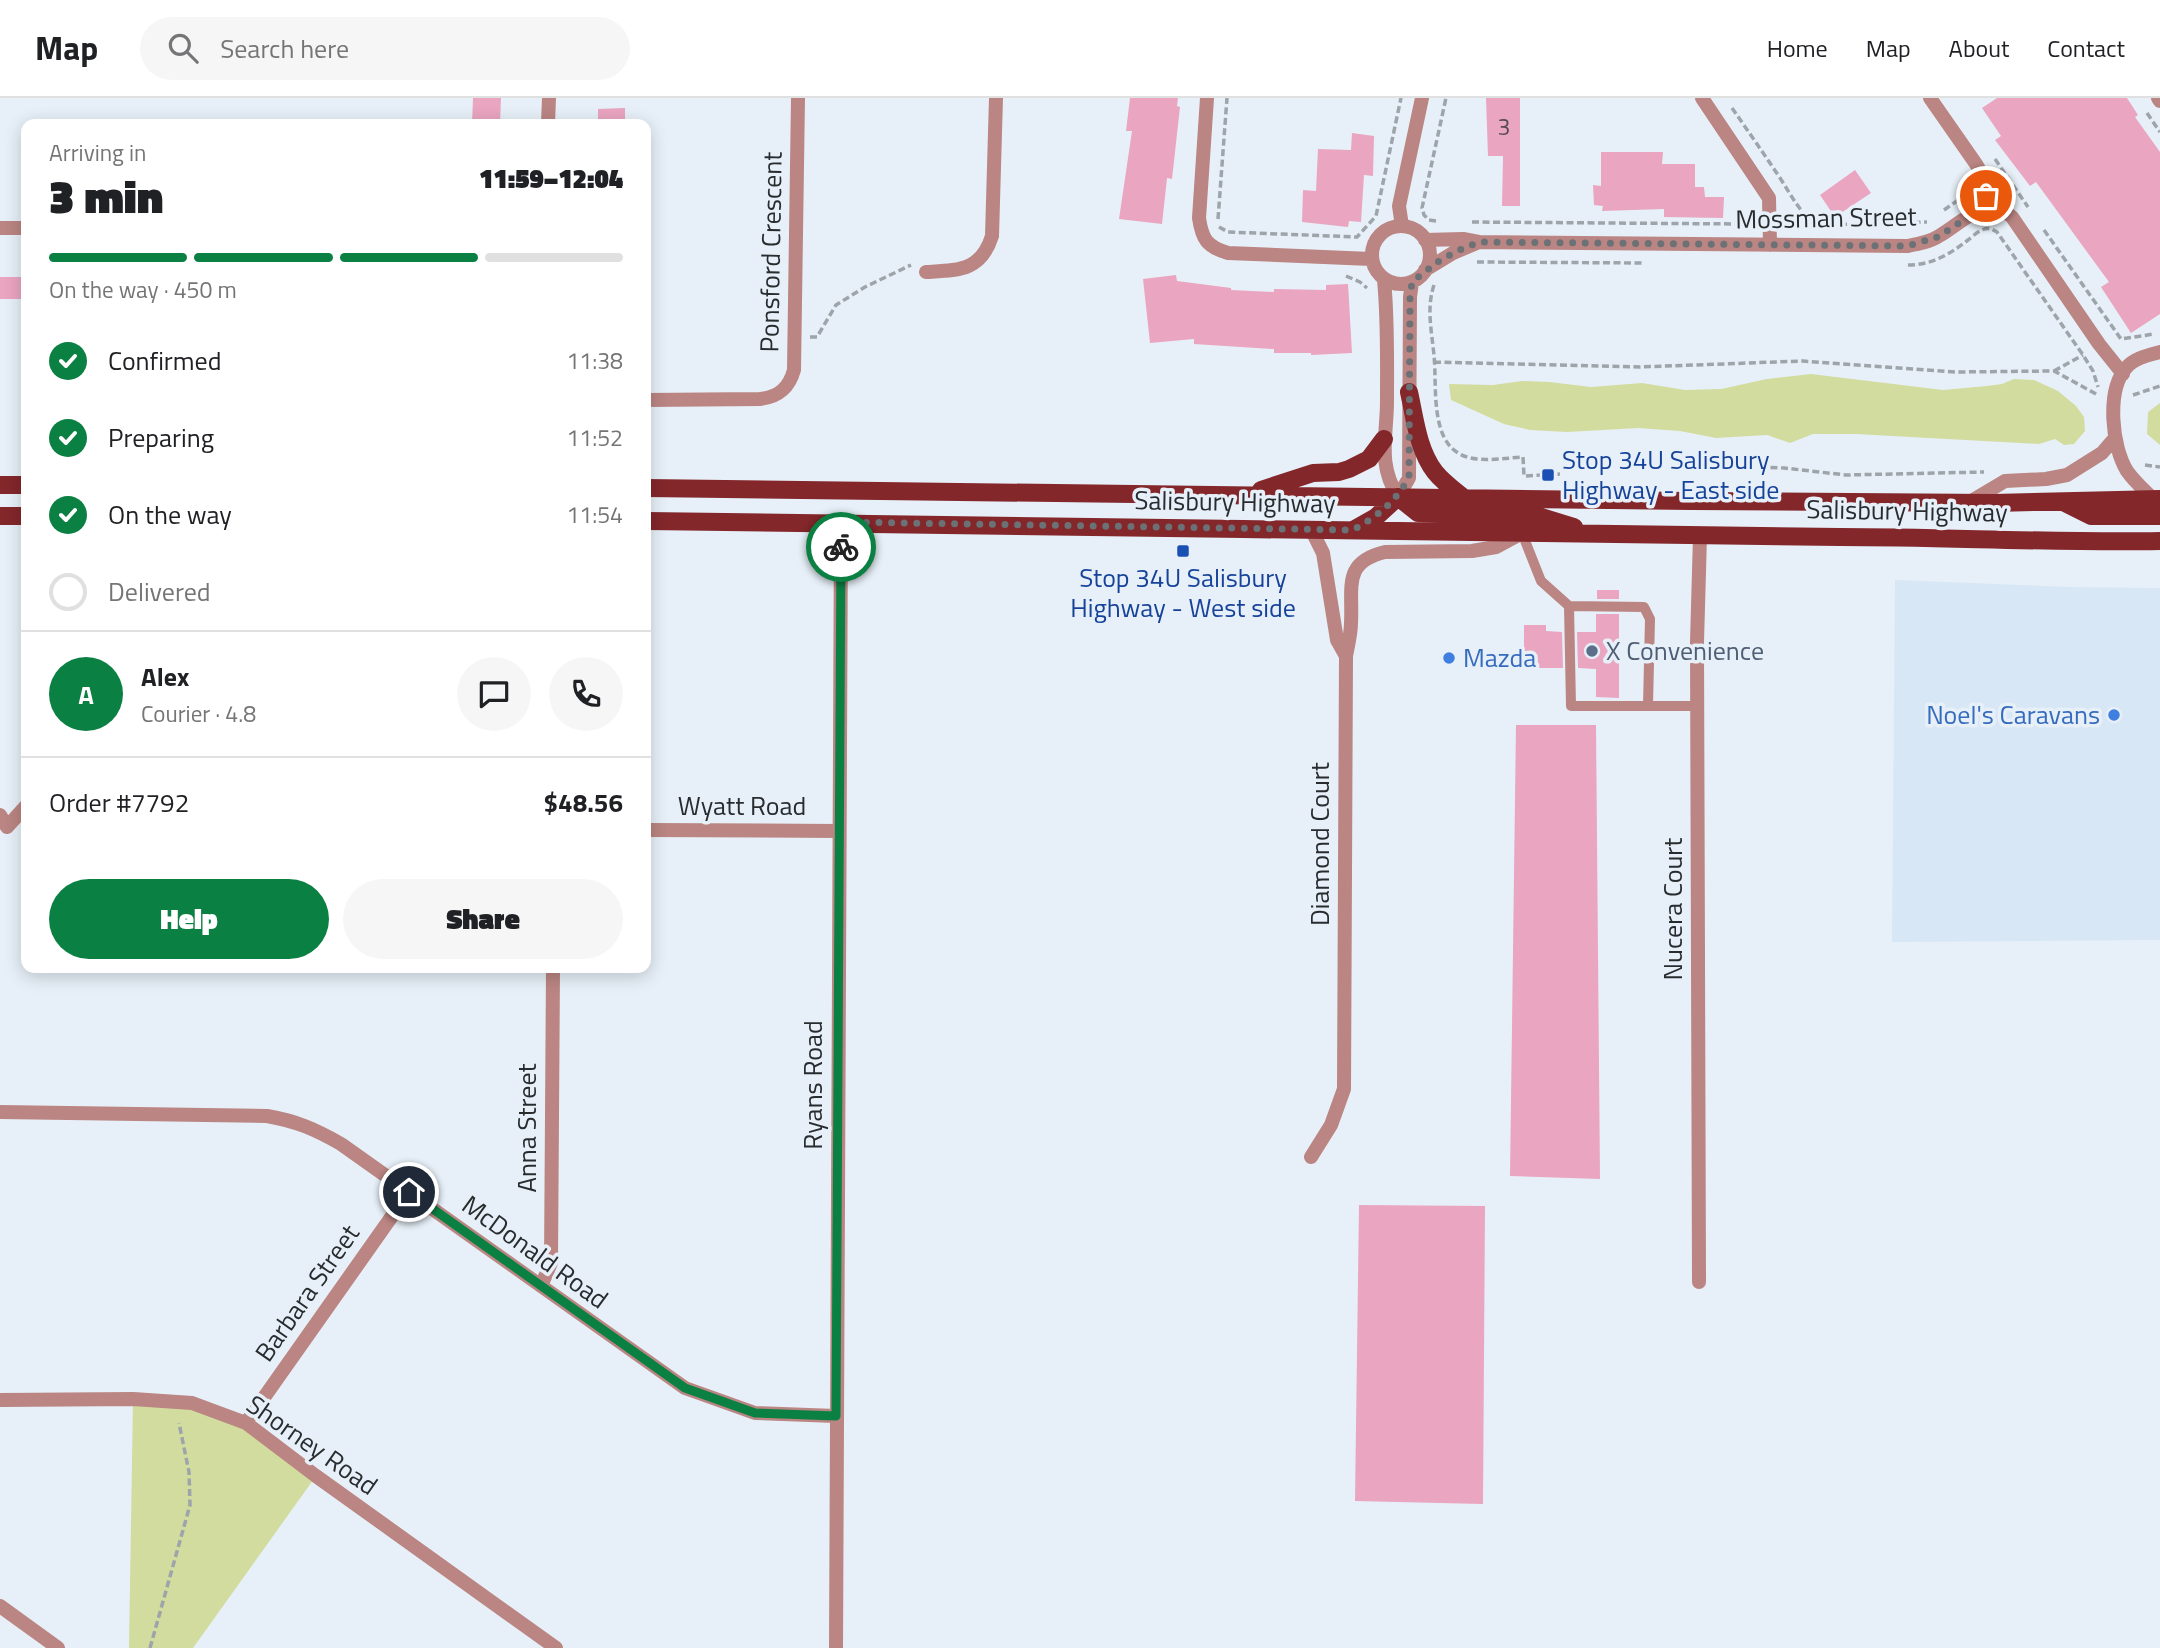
<!DOCTYPE html>
<html lang="en">
<head>
<meta charset="utf-8">
<style>
  body { margin:0; font-family:"Titillium Web",sans-serif; background:#f6f6f6; color:#202124; height:100vh; display:flex; flex-direction:column; font-size:26px; white-space:nowrap }
  * { box-sizing:border-box; margin:0 }
  p { font-size:23px; color:#757577 }
  .icon { flex:none; width:38px; height:38px; fill:none; stroke:currentColor; stroke-width:2; stroke-linecap:round; stroke-linejoin:round }
  .map { position:relative; flex:1; overflow:hidden }
  .side { position:absolute; left:21px; top:21px; width:630px; height:854px; display:flex; flex-direction:column; background:#fff; border-radius:14px; box-shadow:0 4px 18px #0003 }
  .side>* { flex:none }
  .pin { position:absolute; display:grid; place-items:center; width:60px; height:60px; color:#fff; margin:-30px; border:4px solid #fff; border-radius:50%; box-shadow:0 2px 7px #0007 }
  .courier { position:absolute; display:grid; place-items:center; width:70px; height:70px; margin:-35px; border:5px solid #0b8043; border-radius:50%; background:#fff; color:#222; box-shadow:0 2px 9px #0007 }
  .overview em { font-style:normal; font-weight:800 }
  .overview div { display:flex; flex-direction:column-reverse }
  .overview { display:flex; align-items:center; justify-content:space-between; height:119px; padding:0 28px }
  h1 { font-size:46px; font-weight:800; line-height:52px }
  .bar { display:grid; grid-template-columns:repeat(4,1fr); gap:10px 7px; align-content:center; height:84px; padding:0 28px }
  .bar i { height:9px; border-radius:5px; background:#e0e0e0 }
  .bar .active { background:#0b8043 }
  .bar p { grid-column:span 4 }
  .line { display:flex; align-items:center; gap:18px; padding:0 28px; border-top:2px solid #e0e0e0 }
  .line div { flex:1 }
  .round { display:grid; place-items:center; flex:none; width:74px; height:74px; border-radius:37px; background:#f6f6f6 }
  ol { padding:0 28px; list-style:none }
  li { display:flex; align-items:center; gap:21px; height:77px }
  li p { margin-inline-start:auto }
  li .icon { padding:7px; border-radius:50%; background:#0b8043; color:#fff; stroke-width:4 }
  li:last-child { color:#757577 }
  li i { width:38px; height:38px; border:4px solid #e0e0e0; border-radius:50% }
  .button { display:flex; gap:14px; margin-top:auto; padding:14px 28px }
  .button a { flex:1; height:80px; border-radius:42px; background:#0b8043; color:#fff; font-size:28px; font-weight:800; line-height:80px; text-align:center }
  .button a+a { background:#f6f6f6; color:#202124 }
  header { display:flex; align-items:center; gap:42px; box-sizing:border-box; height:98px; padding:0 35px; background:#fff; border-bottom:2px solid #e0e0e0 }
  header strong { font-size:33px }
  nav { display:flex; gap:38px; margin-inline-start:auto; font-size:24px }
  .search { width:490px; height:63px; background:#f6f6f6; display:flex; align-items:center; gap:18px; box-sizing:border-box; padding:0 24px; border-radius:38px; color:#757577; font-size:26px }
  .map>svg:first-child { display:block }
  .built { fill:#d8e7f5 }
  .green { fill:#d2dc9e }
  .building { fill:#eaa5c0 }
  .lines { fill:none; stroke-linecap:round; stroke-linejoin:round }
  .path { stroke:#9da4aa; stroke-width:3.5; stroke-dasharray:7 3.5; stroke-linecap:butt }
  .service { stroke:#ba8582; stroke-width:10 }
  .minor { stroke:#ba8582; stroke-width:14 }
  .tertiary { stroke:#ba8582; stroke-width:14 }
  .primary { stroke:#83272b; stroke-width:18 }
  .done { stroke:#6b7175; stroke-width:7; stroke-dasharray:0 12.6 }
  .route { stroke:#0b8043; stroke-width:9 }
  .transit-dot { fill:#1a4fb4; stroke:#e7f0f8; stroke-width:2.5 }
  .service-dot { fill:#5c6f8a; stroke:#e7f0f8; stroke-width:2.5 }
  .shop-dot { fill:#3f7fe0; stroke:#e7f0f8; stroke-width:2.5 }
  .labels { text-anchor:middle; stroke-width:7; stroke-linejoin:round; paint-order:stroke }
  .number-label { font-size:23px; fill:#584a53 }
  .street-label { font-size:26px; fill:#282c2f; stroke:#e7f0f8 }
  .transit-label { font-size:26px; fill:#164399; stroke:#e7f0f8; text-anchor:start }
  .service-label { font-size:26px; fill:#4e5e75; stroke:#e7f0f8; text-anchor:start }
  .shop-label { font-size:26px; fill:#366cbe; stroke:#e7f0f8; text-anchor:start }
</style>
</head>
<body>
<header>
<strong>Map</strong>
<div class="search"><svg class="icon" aria-label="search" viewBox="0 0 24 24"><circle cx="10" cy="10" r="6"/><path d="M15 15l6 6"/></svg>Search here</div>
<nav><a>Home</a><a>Map</a><a>About</a><a>Contact</a></nav>
</header>
<div class="map">
<svg width="2160" height="1550" viewBox="0 0 2160 1550">
  <rect width="100%" height="100%" fill="#e7f0f8"/>
  <!-- built -->
  <path class="built" d="M 1895,482 L 2069,489 L 2160,490 L 2160,842 L 1892,844 Z"/>
  <!-- green -->
  <path class="green" d="M 1811,276 L 1943,292 L 1987,288 L 2002,286 L 2014,281 L 2034,282 L 2058,293 L 2076,308 L 2084,319 L 2085,333 L 2074,346 L 2064,347 L 2055,341 L 2039,346 L 1856,336 L 1813,336 L 1790,345 L 1767,337 L 1716,340 L 1680,333 L 1638,330 L 1567,334 L 1530,332 L 1504,326 L 1451,302 L 1449,286 L 1493,287 L 1522,283 L 1549,284 L 1591,289 L 1642,285 L 1685,292 L 1721,291 L 1767,281 Z
    M 2160,305 L 2160,347 L 2147,336 L 2148,314 Z
    M 133,1301 L 192,1305 L 246,1325 L 316,1378 L 193,1550 L 129,1550 Z"/>
  <!-- building -->
  <path class="building" d="M 473,0 L 501,0 L 500,26 L 472,26 Z
    M 1130,0 L 1178,0 L 1177,8 L 1180,9 L 1172,81 L 1167,80 L 1162,126 L 1119,121 L 1132,33 L 1126,33 Z
    M 1486,0 L 1520,0 L 1520,108 L 1502,108 L 1503,58 L 1488,58 Z
    M 1997,0 L 2127,0 L 2138,17 L 2135,19 L 2160,54 L 2160,216 L 2131,235 L 2101,189 L 2109,184 L 2036,84 L 2030,88 L 1995,42 L 2001,38 L 1982,10 Z
    M 625,10 L 625,26 L 598,26 L 598,11 Z
    M 1352,35 L 1374,38 L 1373,78 L 1364,77 L 1361,124 L 1349,123 L 1348,129 L 1302,124 L 1303,92 L 1316,93 L 1318,51 L 1351,52 Z
    M 1601,54 L 1663,54 L 1662,66 L 1695,66 L 1695,89 L 1704,89 L 1705,99 L 1724,99 L 1723,120 L 1664,119 L 1664,111 L 1602,113 L 1603,108 L 1594,107 L 1593,87 L 1601,88 Z
    M 1855,72 L 1871,95 L 1835,119 L 1820,97 Z
    M 1176,177 L 1177,183 L 1231,190 L 1231,192 L 1274,194 L 1274,191 L 1326,192 L 1326,187 L 1348,186 L 1352,255 L 1311,257 L 1311,255 L 1274,255 L 1274,251 L 1194,246 L 1194,241 L 1150,245 L 1143,181 Z
    M 0,179 L 26,179 L 26,201 L 0,201 Z
    M 1597,492 L 1619,492 L 1619,501 L 1597,501 Z
    M 1596,516 L 1619,516 L 1619,600 L 1596,599 L 1596,571 L 1578,570 L 1577,534 L 1596,534 Z
    M 1524,527 L 1546,527 L 1546,533 L 1562,534 L 1563,570 L 1524,570 Z
    M 1516,627 L 1596,627 L 1600,1081 L 1510,1078 Z
    M 1359,1107 L 1485,1108 L 1483,1406 L 1355,1403 Z"/>
  <g class="lines">
    <!-- path -->
    <path class="path" d="M 1732,10 C 1748,33 1764,56 1780,80 C 1792,98 1799,115 1818,127 L 1927,124
      M 2147,15 L 2160,34
      M 1995,61 L 2028,109
      M 1944,112 L 1964,98 L 1967,93
      M 1218,121 L 1227,0
      M 1436,123 L 1429,122 L 1424,117 L 1422,110 L 1446,0
      M 1472,124 L 1743,126 L 1749,122 L 1752,115
      M 1219,129 L 1228,134 L 1357,139 L 1376,118 L 1401,0
      M 2044,132 L 2121,241 L 2154,236
      M 1477,164 L 1645,165
      M 1908,167 C 1932,167 1950,156 1968,142 C 1972,139 1977,134 1982,132 C 1988,129 1992,131 1997,134 L 2083,257 L 2093,273 L 2098,289
      M 1346,178 L 1360,184 L 1367,190
      M 1434,187 C 1426,211 1432,234 1434,258 C 1437,286 1430,338 1458,355 C 1475,366 1504,360 1523,359 L 1524,378 L 1560,376
      M 810,239 L 817,239 L 836,207 L 865,189 L 911,167
      M 1434,264 L 1640,269 L 1803,263 L 1955,274 L 2054,273 L 2098,297
      M 2054,273 L 2083,257
      M 2133,297 L 2160,288
      M 2145,367 L 2160,369
      M 1760,369 L 1784,370 L 1846,377 L 1984,374
      M 150,1550 L 190,1407 L 189,1374 L 179,1325"/>
    <!-- service -->
    <path class="service" d="M 1522,435 L 1541,483 L 1569,508 L 1644,509 L 1650,521 L 1648,607
      M 1569,508 L 1571,608 L 1697,608"/>
    <!-- minor -->
    <path class="minor" d="M 1207,0 L 1199,120 C 1202,141 1207,149 1228,155 L 1371,161
      M 1702,0 L 1769,100 L 1770,147
      M 1930,0 L 1976,66 L 1984,80 L 1986,110
      M 2158,0 L 2160,3
      M 548,26 L 549,0
      M 1402,128 L 1399,108 L 1422,0
      M1372 157a29 29 0 1 1 58 0a29 29 0 1 1-58 0Z
      M 0,130 L 26,130
      M 1425,142 L 1463,141 L 1479,144 L 1907,148 C 1918,146 1930,144 1939,138 C 1962,125 1987,95 2012,119 L 2099,246 L 2123,276
      M 1425,172 L 1453,155 L 1479,144
      M 926,174 C 959,172 981,173 992,138 L 996,0
      M 1384,182 C 1388,222 1387,263 1387,303 C 1387,339 1377,365 1398,399 L 1409,380 L 1410,199 L 1412,184
      M 646,302 L 760,301 C 779,299 789,290 794,272 L 798,0
      M 2153,401 C 2144,392 2134,383 2127,373 C 2112,349 2106,293 2126,270 C 2134,260 2149,257 2160,254
      M 1968,405 L 2005,383 L 2046,381 L 2067,377 L 2102,355 L 2114,341
      M 1311,431 L 1323,455 L 1337,542 L 1346,558 L 1344,991 L 1331,1027 L 1311,1059
      M 1346,558 C 1348,547 1351,536 1351,525 C 1353,490 1342,464 1385,454 L 1472,453 L 1496,449 L 1522,435
      M 0,717 L 7,729 L 26,708
      M 646,732 L 839,733
      M 0,1014 L 267,1018 C 296,1023 315,1031 341,1046 L 685,1290 L 755,1315 L 836,1318
      M 1699,1184 L 1697,544 L 1700,438
      M 541,1188 L 551,1165 L 553,870
      M 0,1302 L 133,1301 L 192,1305 L 246,1325 L 316,1378 L 556,1550
      M 246,1325 L 409,1094
      M 0,1508 L 58,1550"/>
    <!-- tertiary -->
    <path class="tertiary" d="M 836,1550 L 841,424"/>
    <!-- primary -->
    <path class="primary" d="M 1409,294 C 1415,321 1418,352 1435,374 C 1443,384 1454,392 1464,400
      M 0,387 L 26,387
      M 646,390 L 1691,403 L 1994,405 L 2160,401
      M 1261,392 L 1313,375 L 1339,374 L 1349,371 L 1369,361 L 1384,341
      M 1398,399 L 1418,415 L 1538,418 L 1574,429
      M 2065,405 L 2091,418 L 2160,418
      M 0,418 L 26,418
      M 646,423 C 1044,425 1442,437 1840,439 C 1947,439 2054,445 2160,443
      M 1353,432 L 1376,419 L 1398,399"/>
  </g>
  <g class="lines">
    <!-- done -->
    <path class="done" d="M 841,449 L 841,424 L 1353,432 C 1379,417 1393,406 1409,380 L 1410,200 L 1412,184 L 1439,163 L 1457,153 L 1479,144 L 1907,148 L 1938,139 L 1971,117 L 1986,110 L 1986,98"/>
    <!-- route -->
    <path class="route" d="M 409,1094 L 685,1290 L 755,1315 L 836,1318 L 841,449"/>
  </g>
  <!-- markers -->
  <g class="transit-dot">
    <rect x="1541" y="370" width="14" height="14" rx="3.5"/>
    <rect x="1176" y="446" width="14" height="14" rx="3.5"/>
  </g>
  <circle class="service-dot" cx="1592" cy="553" r="7"/>
  <g class="shop-dot">
    <circle cx="1449" cy="560" r="7"/>
    <circle cx="2114" cy="617" r="7"/>
  </g>
  <g class="labels">
    <!-- number labels -->
    <g class="number-label">
      <text x="1504" y="37">3</text>
    </g>
    <!-- street labels -->
    <g class="street-label">
      <text transform="translate(1826 120) rotate(-1)" y="9">Mossman Street</text>
      <text transform="translate(771 154) rotate(-89)" y="9">Ponsford Crescent</text>
      <text transform="translate(1235 404) rotate(1)" y="9">Salisbury Highway</text>
      <text transform="translate(1907 413) rotate(1)" y="9">Salisbury Highway</text>
      <text x="742" y="717">Wyatt Road</text>
      <text transform="translate(1320 746) rotate(-90)" y="9">Diamond Court</text>
      <text transform="translate(1673 811) rotate(-90)" y="9">Nucera Court</text>
      <text transform="translate(813 987) rotate(-90)" y="9">Ryans Road</text>
      <text transform="translate(527 1030) rotate(-90)" y="9">Anna Street</text>
      <text transform="translate(535 1154) rotate(36)" y="9">McDonald Road</text>
      <text transform="translate(307 1195) rotate(-55)" y="9">Barbara Street</text>
      <text transform="translate(312 1347) rotate(35)" y="9">Shorney Road</text>
    </g>
    <!-- transit labels -->
    <g class="transit-label">
      <text x="1562" y="371">Stop 34U Salisbury<tspan x="1562" dy="30">Highway - East side</tspan></text>
      <text x="1183" y="489" text-anchor="middle">Stop 34U Salisbury<tspan x="1183" dy="30">Highway - West side</tspan></text>
    </g>
    <!-- service labels -->
    <g class="service-label">
      <text x="1606" y="562">X Convenience</text>
    </g>
    <!-- shop labels -->
    <g class="shop-label">
      <text x="1463" y="569">Mazda</text>
      <text x="2100" y="626" text-anchor="end">Noel's Caravans</text>
    </g>
  </g>
</svg>
<div class="pin" style="left:1986px;top:98px;background:#ea580c"><svg class="icon" aria-label="bag" viewBox="0 0 24 24"><path d="M5 8h14l-1 12H6zM9 8a3 3 0 0 1 6 0"/></svg></div>
<div class="pin" style="left:409px;top:1094px;background:#1f2937"><svg class="icon" aria-label="home" viewBox="0 0 24 24"><path d="M3 11l9-7 9 7M6 9v11h12V9"/></svg></div>
<div class="courier" style="left:841px;top:449px"><svg class="icon" aria-label="bike" viewBox="0 0 24 24"><circle cx="6" cy="16" r="4"/><circle cx="18" cy="16" r="4"/><path d="M6 16l4-8h5l3 8M10 8l3 8H6M13 5h3"/></svg></div>
<section class="side">
<div class="overview"><div><h1>3 min</h1><p>Arriving in</p></div><em>11:59–12:04</em></div>
<div class="bar"><i class="active"></i><i class="active"></i><i class="active"></i><i></i><p>On the way · 450 m</p></div>
<ol>
<li><svg class="icon" aria-label="check" viewBox="0 0 24 24"><path d="M5 12l5 5 9-10"/></svg>Confirmed<p>11:38</p></li>
<li><svg class="icon" aria-label="check" viewBox="0 0 24 24"><path d="M5 12l5 5 9-10"/></svg>Preparing<p>11:52</p></li>
<li><svg class="icon" aria-label="check" viewBox="0 0 24 24"><path d="M5 12l5 5 9-10"/></svg>On the way<p>11:54</p></li>
<li><i></i>Delivered</li>
</ol>
<div class="line" style="height:126px"><b class="round" style="background:#0b8043;color:#fff">A</b><div><b>Alex</b><p>Courier · 4.8</p></div><a class="round"><svg class="icon" aria-label="chat" viewBox="0 0 24 24"><path d="M4 5h16v11H9l-5 4z"/></svg></a><a class="round"><svg class="icon" aria-label="phone" viewBox="0 0 24 24"><path d="M5 4h4l2 5-3 2q2 4 5 5l2-3 5 2v4C11 20 4 13 5 4z"/></svg></a></div>
<div class="line" style="height:91px"><div>Order #7792</div><b>$48.56</b></div>
<div class="button"><a>Help</a><a>Share</a></div>
</section>
</div>
</body>
</html>
